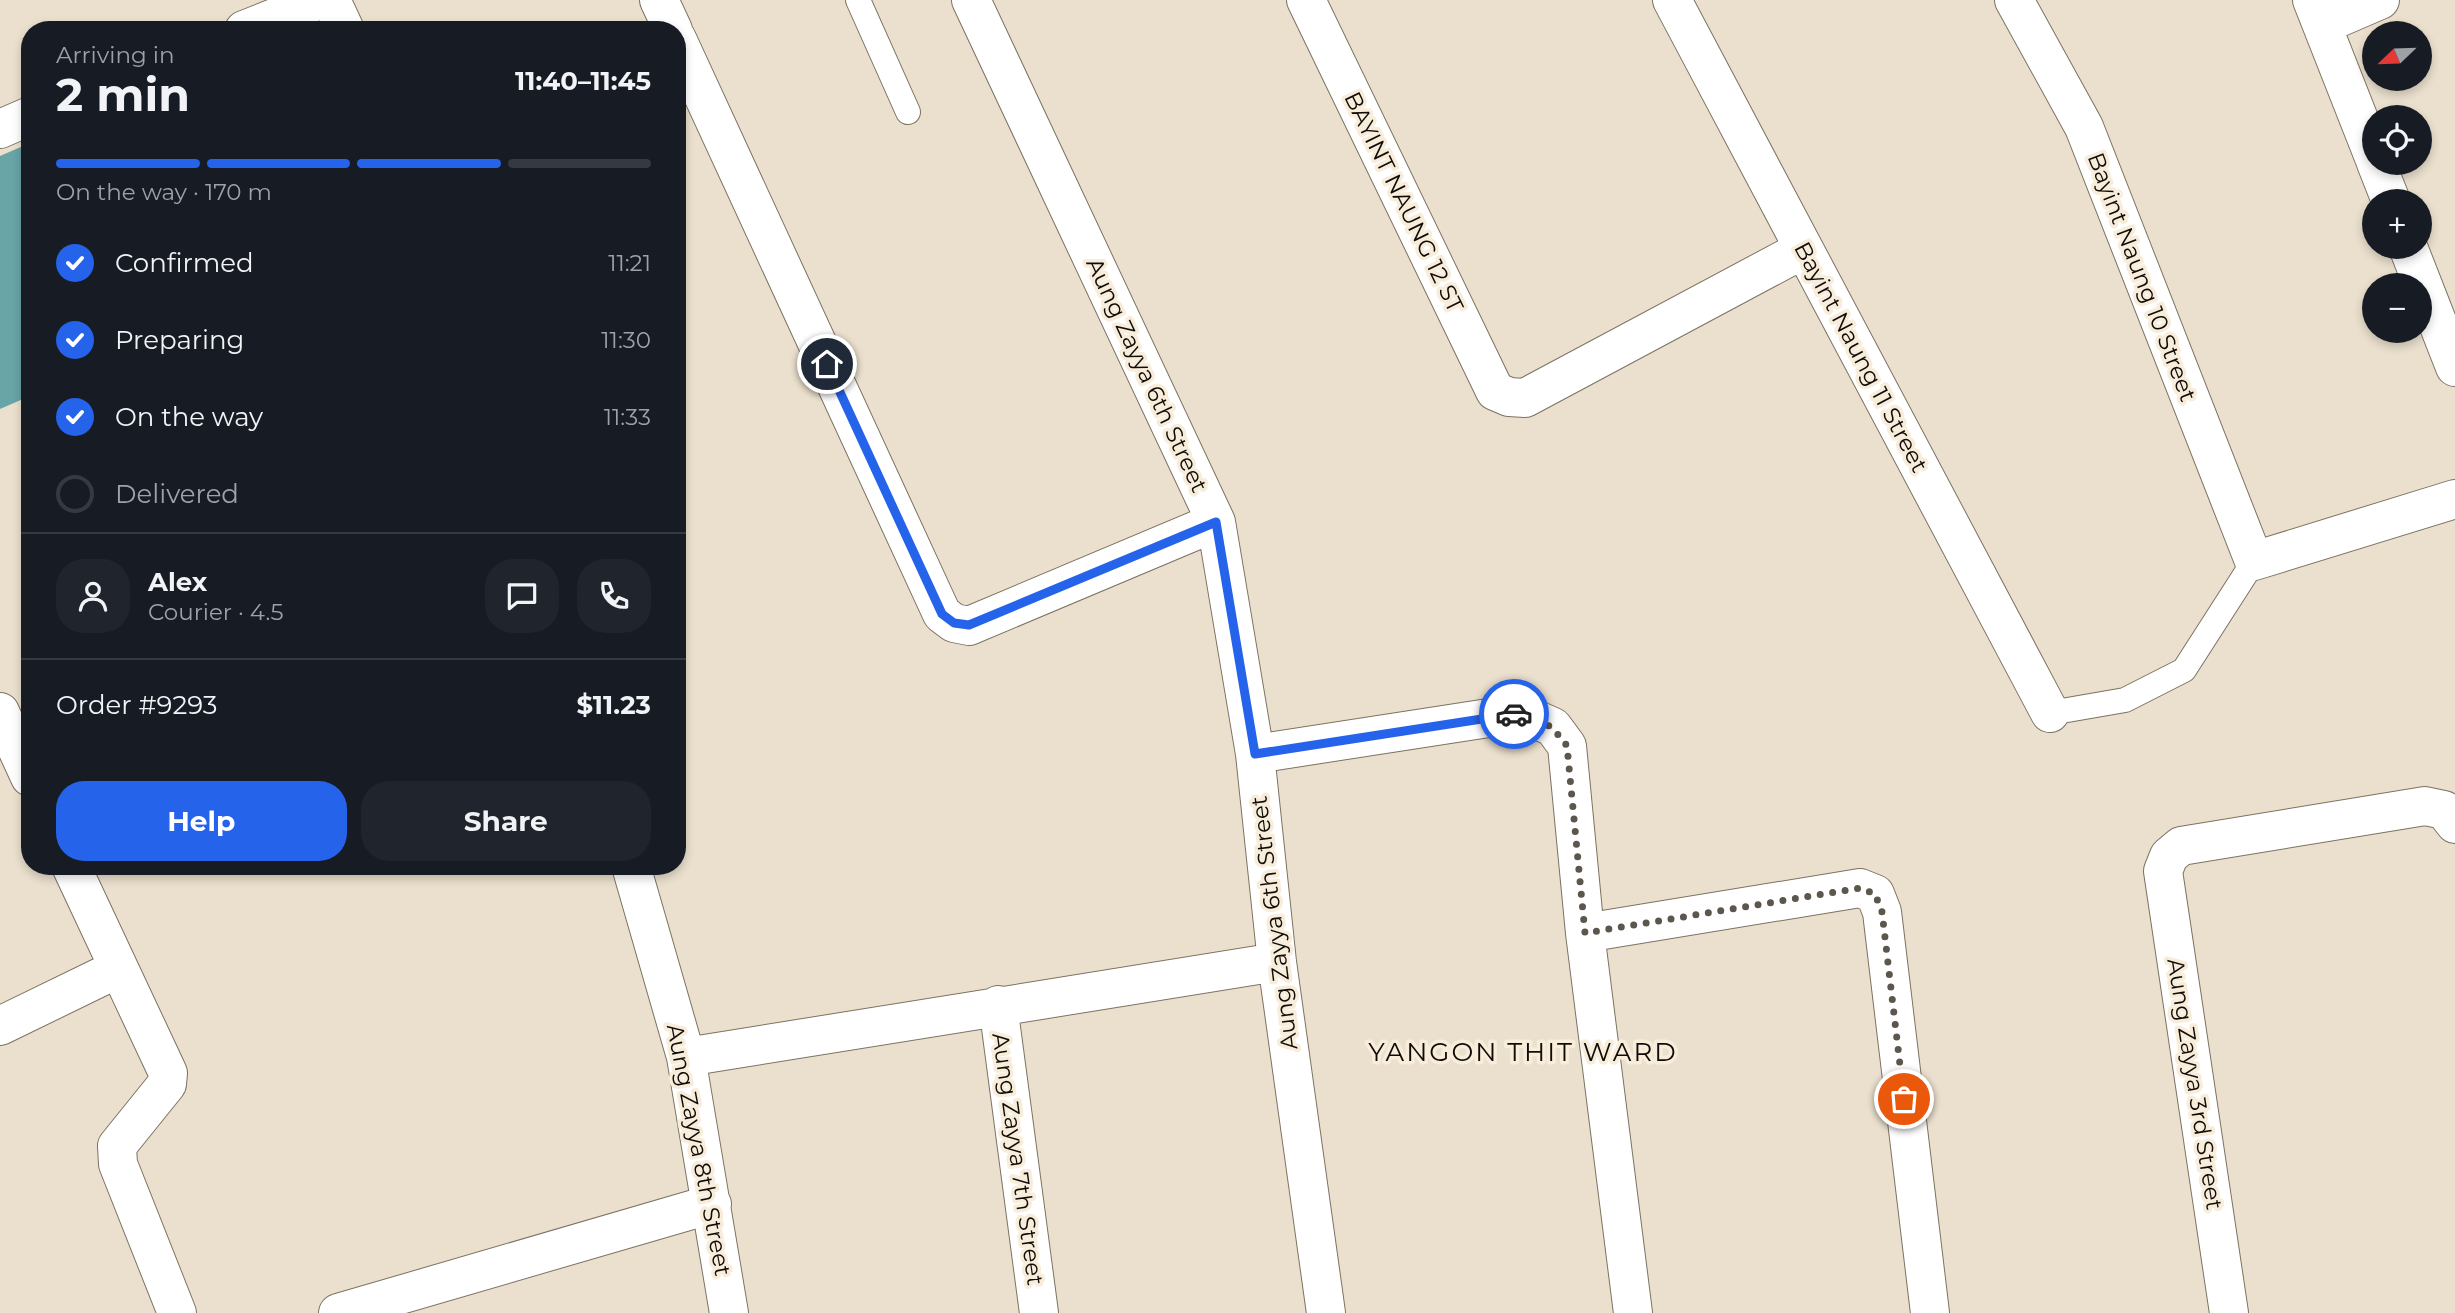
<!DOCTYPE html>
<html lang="en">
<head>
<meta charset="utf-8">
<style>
  body { margin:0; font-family:Montserrat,sans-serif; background:#20242c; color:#f1f3f6; height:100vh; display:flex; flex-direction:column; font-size:26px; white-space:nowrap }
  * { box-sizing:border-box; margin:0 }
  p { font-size:23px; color:#9ea1a6 }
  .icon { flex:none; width:38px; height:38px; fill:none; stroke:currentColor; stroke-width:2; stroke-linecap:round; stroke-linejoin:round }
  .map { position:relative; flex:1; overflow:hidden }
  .sheet { position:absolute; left:21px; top:21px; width:665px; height:854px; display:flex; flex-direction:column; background:#171b24; border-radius:28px; box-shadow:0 4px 10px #0003 }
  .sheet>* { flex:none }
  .needle { width:46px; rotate:247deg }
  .buttons { position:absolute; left:2362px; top:21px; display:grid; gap:14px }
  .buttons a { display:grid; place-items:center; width:70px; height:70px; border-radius:50%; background:#171b24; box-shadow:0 4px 10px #0003; font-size:35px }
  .pin { position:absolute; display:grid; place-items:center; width:60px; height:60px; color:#fff; margin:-30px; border:4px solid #fff; border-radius:50%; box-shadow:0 2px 7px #0007 }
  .courier { position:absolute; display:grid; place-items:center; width:70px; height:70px; margin:-35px; border:5px solid #2563eb; border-radius:50%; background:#fff; color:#222; box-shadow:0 2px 9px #0007 }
  .head em { font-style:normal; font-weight:700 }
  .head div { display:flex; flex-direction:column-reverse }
  .head { display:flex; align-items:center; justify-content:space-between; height:119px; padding:0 35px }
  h1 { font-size:46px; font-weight:700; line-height:52px }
  .bar { display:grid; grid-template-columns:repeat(4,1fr); gap:10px 7px; align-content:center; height:84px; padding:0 35px }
  .bar i { height:9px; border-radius:5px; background:#363941 }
  .bar .on { background:#2563eb }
  .bar p { grid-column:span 4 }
  .line { display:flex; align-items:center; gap:18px; padding:0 35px; border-top:2px solid #363941 }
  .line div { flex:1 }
  .round { display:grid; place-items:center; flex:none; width:74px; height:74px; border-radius:28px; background:#20242c }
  ol { padding:0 35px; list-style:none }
  li { display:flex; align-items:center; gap:21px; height:77px }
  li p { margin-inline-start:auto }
  li .icon { padding:7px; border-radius:50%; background:#2563eb; color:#fff; stroke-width:4 }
  li:last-child { color:#9ea1a6 }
  li i { width:38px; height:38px; border:4px solid #363941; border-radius:50% }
  .cta { display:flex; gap:14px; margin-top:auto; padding:14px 35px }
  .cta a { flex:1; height:80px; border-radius:28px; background:#2563eb; color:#fff; font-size:28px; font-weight:700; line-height:80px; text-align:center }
  .cta a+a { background:#20242c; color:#f1f3f6 }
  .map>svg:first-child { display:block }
  .water { fill:#69a4a7 }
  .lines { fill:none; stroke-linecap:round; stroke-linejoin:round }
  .service-casing { stroke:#7c7262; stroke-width:26 }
  .minor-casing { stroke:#7c7262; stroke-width:40 }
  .service { stroke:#fff; stroke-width:24 }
  .minor { stroke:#fff; stroke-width:38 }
  .done { stroke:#5c564c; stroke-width:7; stroke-dasharray:0 12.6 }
  .route { stroke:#2563eb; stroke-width:9 }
  .labels { text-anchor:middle; stroke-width:7; stroke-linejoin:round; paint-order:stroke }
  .street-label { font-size:23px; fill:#0f0b06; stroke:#f8eddb }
  .quarter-label { font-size:26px; letter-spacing:2px; fill:#0f0b06; stroke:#f8eddb }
</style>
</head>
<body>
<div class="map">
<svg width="2455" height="1313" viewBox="0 0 2455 1313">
  <rect width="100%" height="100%" fill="#ebe0ce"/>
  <!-- water -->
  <path class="water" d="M 30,143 L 30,396 L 0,409 L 0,156 Z"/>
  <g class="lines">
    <!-- service casing -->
    <g class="service-casing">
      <path id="service" d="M 858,0 L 908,112
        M 2050,713 L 2125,700 L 2184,670 L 2254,561"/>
    </g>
    <!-- minor casing -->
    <g class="minor-casing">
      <path id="minor" d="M 331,0 L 345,30
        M 659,0 L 673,30
        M 971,0 L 1216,522 L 1255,754 L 1277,962 L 1326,1313
        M 1306,0 L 1495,391 L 1509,397 L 1525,398 L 1804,249
        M 1672,0 L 2050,713
        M 2014,0 L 2084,127 L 2254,561 L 2455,499
        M 2312,0 L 2375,160
        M 2322,25 L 2380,0
        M 244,30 L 319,0
        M 677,39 L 942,614 L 954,623 L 969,626 L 1216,522
        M 0,129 L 30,116
        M 2376,163 L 2391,201
        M 2408,247 L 2455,367
        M 0,712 L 30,777
        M 1255,754 L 1521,713 L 1553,727 L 1567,746 L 1585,933 L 1633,1313
        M 71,866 L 168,1073 L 167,1084 L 117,1146 L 118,1164 L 177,1313
        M 631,866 L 686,1057 L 729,1313
        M 1585,933 L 1860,888 L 1875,894 L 1882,912 L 1930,1313
        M 998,1005 L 1039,1313
        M 0,1026 L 117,969
        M 686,1057 L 1277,962
        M 338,1313 L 712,1204
        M 2229,1313 L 2163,871 L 2169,856 L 2181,846 L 2425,806 L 2444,810 L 2455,824"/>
    </g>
    <!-- service -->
    <use href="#service" class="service"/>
    <!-- minor -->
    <use href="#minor" class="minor"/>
  </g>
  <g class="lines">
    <!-- done -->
    <path class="done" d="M 1514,714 C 1536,710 1556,730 1567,746 L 1585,933 L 1860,888 L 1875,894 L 1882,912 L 1904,1099"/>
    <!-- route -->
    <path class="route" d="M 827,364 L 942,614 L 954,623 L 969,625 L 1216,522 L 1255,754 L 1514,714"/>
  </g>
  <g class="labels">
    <!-- street labels -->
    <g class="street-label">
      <text transform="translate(1404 202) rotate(64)" y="8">BAYINT NAUNG 12 ST</text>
      <text transform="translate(2142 277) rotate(69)" y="8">Bayint Naung 10 Street</text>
      <text transform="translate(1861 357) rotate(62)" y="8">Bayint Naung 11 Street</text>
      <text transform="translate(1147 375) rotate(65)" y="8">Aung Zayya 6th Street</text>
      <text transform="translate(1274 923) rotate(-97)" y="8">Aung Zayya 6th Street</text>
      <text transform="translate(2195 1084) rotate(81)" y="8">Aung Zayya 3rd Street</text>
      <text transform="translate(699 1150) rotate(79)" y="8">Aung Zayya 8th Street</text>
      <text transform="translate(1018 1159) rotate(82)" y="8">Aung Zayya 7th Street</text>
    </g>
    <!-- quarter labels -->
    <g class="quarter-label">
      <text x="1523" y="1061">YANGON THIT WARD</text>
    </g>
  </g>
</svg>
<div class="buttons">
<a><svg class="needle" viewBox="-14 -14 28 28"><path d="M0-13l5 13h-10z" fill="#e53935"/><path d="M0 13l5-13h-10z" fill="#9ea1a6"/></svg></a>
<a><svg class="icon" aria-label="locate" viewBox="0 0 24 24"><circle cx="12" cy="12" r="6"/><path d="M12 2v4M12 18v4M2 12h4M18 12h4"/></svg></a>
<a>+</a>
<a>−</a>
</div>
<div class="pin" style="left:1904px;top:1099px;background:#ea580c"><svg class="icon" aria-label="bag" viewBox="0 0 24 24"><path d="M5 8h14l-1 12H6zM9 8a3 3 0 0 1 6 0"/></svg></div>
<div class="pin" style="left:827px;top:364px;background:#1f2937"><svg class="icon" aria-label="home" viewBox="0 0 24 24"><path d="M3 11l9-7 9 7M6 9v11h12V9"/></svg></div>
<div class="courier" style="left:1514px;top:714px"><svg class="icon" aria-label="car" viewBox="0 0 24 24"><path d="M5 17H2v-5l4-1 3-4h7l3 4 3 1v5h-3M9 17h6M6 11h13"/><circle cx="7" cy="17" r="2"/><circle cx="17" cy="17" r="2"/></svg></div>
<section class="sheet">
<div class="head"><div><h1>2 min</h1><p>Arriving in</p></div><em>11:40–11:45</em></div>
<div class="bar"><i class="on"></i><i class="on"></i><i class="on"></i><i></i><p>On the way · 170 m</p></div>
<ol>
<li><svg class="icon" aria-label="check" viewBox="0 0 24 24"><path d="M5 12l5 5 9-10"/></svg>Confirmed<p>11:21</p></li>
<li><svg class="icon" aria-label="check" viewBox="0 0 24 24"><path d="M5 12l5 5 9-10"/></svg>Preparing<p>11:30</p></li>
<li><svg class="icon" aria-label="check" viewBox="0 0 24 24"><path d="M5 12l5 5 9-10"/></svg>On the way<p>11:33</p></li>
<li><i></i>Delivered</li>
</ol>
<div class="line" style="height:126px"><a class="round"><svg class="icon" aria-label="person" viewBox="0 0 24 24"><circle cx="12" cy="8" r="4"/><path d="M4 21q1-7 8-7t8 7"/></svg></a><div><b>Alex</b><p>Courier · 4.5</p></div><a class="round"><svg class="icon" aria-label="chat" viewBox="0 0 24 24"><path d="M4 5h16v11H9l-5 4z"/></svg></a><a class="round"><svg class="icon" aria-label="phone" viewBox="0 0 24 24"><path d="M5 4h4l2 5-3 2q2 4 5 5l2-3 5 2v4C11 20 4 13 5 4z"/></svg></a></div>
<div class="line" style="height:91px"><div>Order #9293</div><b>$11.23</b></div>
<div class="cta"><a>Help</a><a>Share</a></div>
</section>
</div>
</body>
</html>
